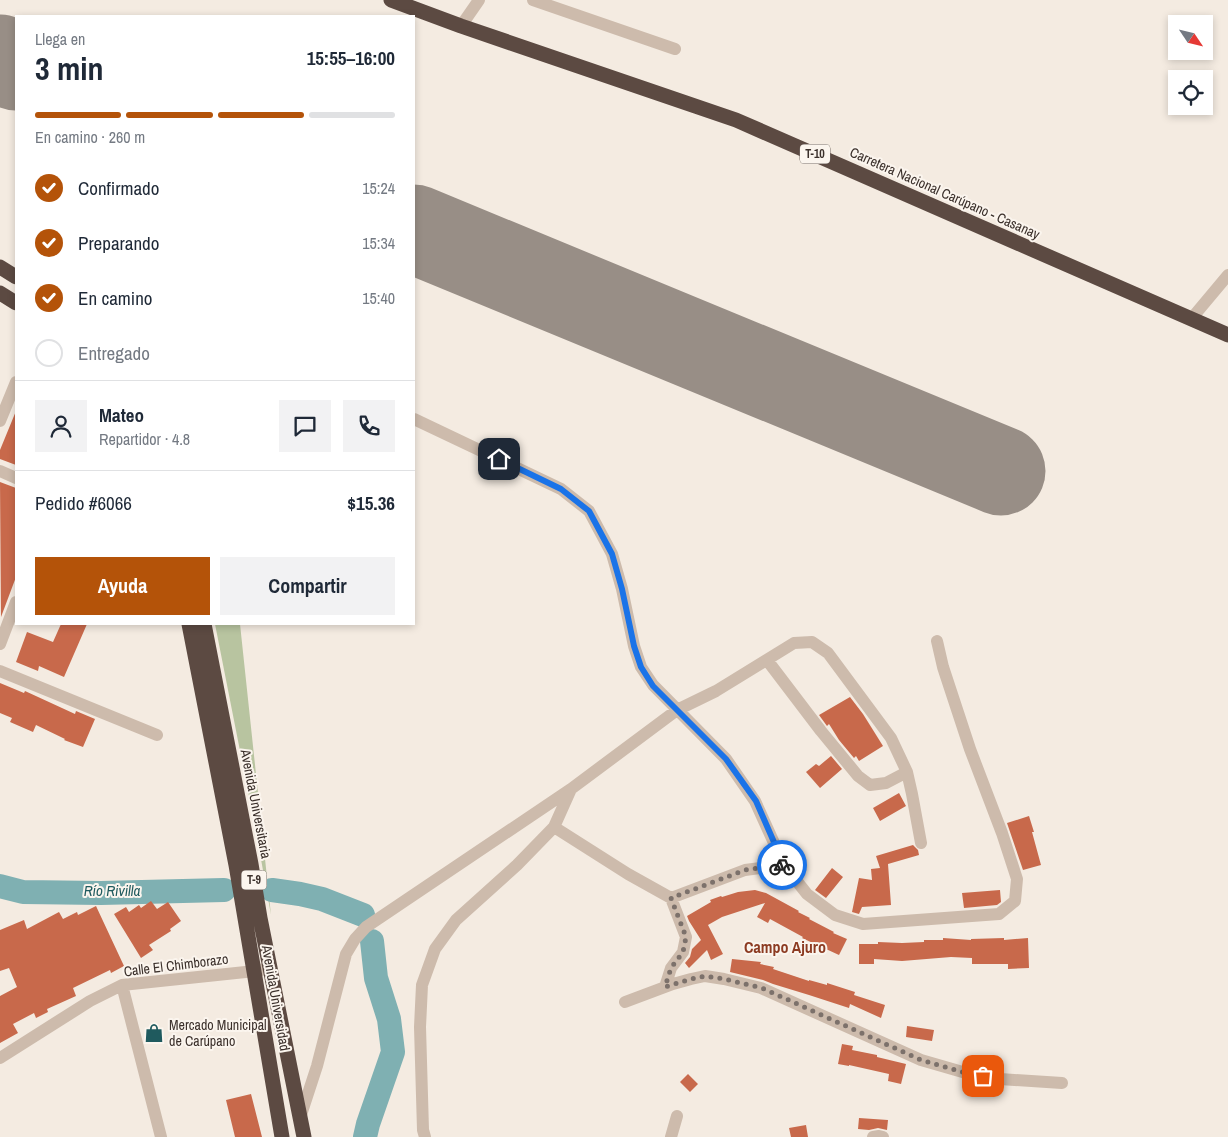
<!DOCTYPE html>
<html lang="es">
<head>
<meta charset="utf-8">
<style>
  body { margin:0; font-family:"Archivo Narrow",sans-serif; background:#f2f2f3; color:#1f2937; height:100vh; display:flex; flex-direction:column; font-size:19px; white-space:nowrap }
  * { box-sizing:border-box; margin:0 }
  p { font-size:16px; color:#747a83 }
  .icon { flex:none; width:28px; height:28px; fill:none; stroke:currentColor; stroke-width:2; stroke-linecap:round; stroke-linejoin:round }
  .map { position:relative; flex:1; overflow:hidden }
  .drawer { position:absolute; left:15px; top:15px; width:400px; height:610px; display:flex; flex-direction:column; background:#fff; border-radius:0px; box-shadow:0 2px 8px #0003 }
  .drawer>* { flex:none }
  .needle { width:32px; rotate:125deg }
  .tools { position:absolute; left:1168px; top:15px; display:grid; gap:10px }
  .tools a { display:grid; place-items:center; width:45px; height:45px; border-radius:0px; background:#fff; box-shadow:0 2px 8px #0003; font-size:25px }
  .pin { position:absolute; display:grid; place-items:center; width:42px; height:42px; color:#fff; margin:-21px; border-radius:10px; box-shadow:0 2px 8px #0006 }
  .courier { position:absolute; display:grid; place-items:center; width:50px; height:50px; margin:-25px; border:4px solid #1a73e8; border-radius:50%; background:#fff; color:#222; box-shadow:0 1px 6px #0007 }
  .head em { font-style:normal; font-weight:700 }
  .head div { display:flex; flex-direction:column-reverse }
  .head { display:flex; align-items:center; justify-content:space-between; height:85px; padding:0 20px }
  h1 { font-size:32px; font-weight:700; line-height:38px }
  .bar { display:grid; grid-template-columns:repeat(4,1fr); gap:8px 5px; align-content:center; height:60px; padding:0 20px }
  .bar i { height:6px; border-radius:4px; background:#e0e1e3 }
  .bar .active { background:#b45309 }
  .bar p { grid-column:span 4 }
  .line { display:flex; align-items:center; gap:12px; padding:0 20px; border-top:1px solid #e0e1e3 }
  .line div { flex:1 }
  .round { display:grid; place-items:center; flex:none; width:52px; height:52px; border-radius:0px; background:#f2f2f3 }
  ol { padding:0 20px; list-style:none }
  li { display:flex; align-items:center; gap:15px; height:55px }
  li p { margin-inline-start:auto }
  li .icon { padding:5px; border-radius:50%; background:#b45309; color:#fff; stroke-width:4 }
  li:last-child { color:#747a83 }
  li i { width:28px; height:28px; border:2px solid #e0e1e3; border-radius:50% }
  .cta { display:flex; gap:10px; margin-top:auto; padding:10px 20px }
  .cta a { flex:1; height:58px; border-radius:0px; background:#b45309; color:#fff; font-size:20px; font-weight:700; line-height:58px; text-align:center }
  .cta a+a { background:#f2f2f3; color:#1f2937 }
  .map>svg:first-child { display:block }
  .green { fill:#b8c4a0 }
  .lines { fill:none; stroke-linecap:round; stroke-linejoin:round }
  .river { stroke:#7fb0b2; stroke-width:24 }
  .runway { stroke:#988e86; stroke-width:89 }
  .building { fill:#c8694b }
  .minor { stroke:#cdbbac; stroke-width:12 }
  .highway { stroke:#5c4a42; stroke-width:15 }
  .done { stroke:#7c716b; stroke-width:5; stroke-dasharray:0 9 }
  .route { stroke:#1a73e8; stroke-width:6 }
  .labels { text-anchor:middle; stroke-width:4; stroke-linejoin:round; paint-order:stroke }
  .shield { fill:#fbf5ee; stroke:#756b66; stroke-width:1 }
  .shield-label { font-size:12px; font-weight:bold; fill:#3b302b }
  .street-label { font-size:14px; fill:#3b302b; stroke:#fbf5ee }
  .poi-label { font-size:14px; fill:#3b302b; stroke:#fbf5ee; text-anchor:start }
  .water-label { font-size:15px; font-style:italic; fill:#1f5a5e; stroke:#fbf5ee }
  .quarter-label { font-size:16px; font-weight:bold; fill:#8c3b22; stroke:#fbf5ee }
</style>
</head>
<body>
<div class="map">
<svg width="1228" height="1137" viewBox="0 0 1228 1137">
  <rect width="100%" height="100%" fill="#f4ebe1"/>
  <!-- green -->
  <path class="green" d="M 215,624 L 240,624 L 271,915 L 257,837 Z"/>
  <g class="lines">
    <!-- river -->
    <path class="river" d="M 0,886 L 23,892 L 101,893 L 224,890
      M 272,890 L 300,894 L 322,899 L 363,915
      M 365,1137 L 368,1124 L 393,1052 L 389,1019 L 376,978 L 372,941"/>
    <!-- runway -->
    <path class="runway" d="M 0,59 L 16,66
      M 414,229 L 1001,471"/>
  </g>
  <!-- building -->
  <path class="building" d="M 16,411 L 16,465 L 0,459 L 0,450 Z
    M 0,482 L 16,488 L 16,577 L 1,617 Z
    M 61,624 L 87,624 L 64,677 L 39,666 L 38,671 L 16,662 L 27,632 L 53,642 Z
    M 0,683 L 24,693 L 25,691 L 75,714 L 76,711 L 95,719 L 83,747 L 64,740 L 65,739 L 36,725 L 33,732 L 10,722 L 12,718 L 0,713 Z
    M 850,697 L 863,714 L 883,746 L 859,761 L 856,756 L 854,758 L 839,740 L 829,724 L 827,726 L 819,715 Z
    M 831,756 L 842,769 L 820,788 L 806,772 L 816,764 L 819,766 Z
    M 899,793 L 906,806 L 880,821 L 873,808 Z
    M 1029,816 L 1034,832 L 1032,832 L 1041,865 L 1023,870 L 1007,823 Z
    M 913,845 L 918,850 L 919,855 L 888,864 L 891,905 L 862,907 L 859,914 L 852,912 L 859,878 L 872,880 L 871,869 L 880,868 L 876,856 Z
    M 832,868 L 843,877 L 826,898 L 815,890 Z
    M 755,890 L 766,893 L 799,911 L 798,912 L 810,918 L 809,919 L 834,932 L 833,933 L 847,939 L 839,955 L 802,938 L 803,937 L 770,919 L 768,923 L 757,917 L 765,903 L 722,917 L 708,925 L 723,954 L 711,960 L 707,950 L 689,968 L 685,963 L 690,957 L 692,949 L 701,940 L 689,921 L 687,916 L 711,902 L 710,900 L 721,896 L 722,897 L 738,892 Z
    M 1000,890 L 1001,902 L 997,905 L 964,908 L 962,893 Z
    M 151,901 L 157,909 L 168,902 L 181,921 L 170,929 L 171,931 L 149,945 L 153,950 L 141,958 L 114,914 L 126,907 L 129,912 L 139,905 L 141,908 Z
    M 96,906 L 124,966 L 111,973 L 110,970 L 73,988 L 76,996 L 47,1009 L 48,1012 L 36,1018 L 34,1013 L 13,1024 L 18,1033 L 0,1043 L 0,996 L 17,987 L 9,968 L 0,971 L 0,930 L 24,920 L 27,929 L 59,912 L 63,919 L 77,912 L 78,915 Z
    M 943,938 L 971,940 L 971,939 L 1004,938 L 1004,940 L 1028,938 L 1029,968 L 1008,969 L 1008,964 L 972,964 L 972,958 L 951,957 L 902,961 L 874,959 L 874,964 L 859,964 L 859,944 L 878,944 L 878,942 L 902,943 L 924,942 L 924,940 L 943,940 Z
    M 732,959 L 761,962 L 760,964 L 774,967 L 773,969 L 809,981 L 809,980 L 827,985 L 827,983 L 855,992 L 854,995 L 885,1005 L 881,1018 L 850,1004 L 849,1008 L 809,995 L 773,984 L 763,980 L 730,972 Z
    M 907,1026 L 934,1030 L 932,1041 L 906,1037 Z
    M 842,1044 L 853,1046 L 852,1050 L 877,1055 L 877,1057 L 906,1064 L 901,1084 L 888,1081 L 889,1074 L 849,1065 L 849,1066 L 838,1064 Z
    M 688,1074 L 698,1084 L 690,1092 L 680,1082 Z
    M 251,1094 L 262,1137 L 235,1137 L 226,1100 Z
    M 859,1118 L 888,1120 L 887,1130 L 878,1128 L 869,1130 L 858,1129 Z
    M 806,1125 L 808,1137 L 791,1137 L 789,1128 Z"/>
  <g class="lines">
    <!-- minor -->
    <path class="minor" d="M 533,0 L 675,49
      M 461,26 L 479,0
      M 1192,318 L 1228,275
      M 414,419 L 561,489 L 589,511 L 612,554 L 622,589 L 634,646 L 641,667 L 653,685 L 726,759 L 755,801 L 784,865 L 807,894 L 835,915 L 863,924 L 999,914 L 1015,901 L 1017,879 L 1002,833 L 970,749 L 943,667 L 937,641
      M 0,421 L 16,382
      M 0,471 L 16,478
      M 0,644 L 16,602
      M 767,660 L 821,731 L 858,776 L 870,785 L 886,783 L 907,772
      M 0,671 L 157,735
      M 554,827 L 628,874 L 671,898 L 686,937 L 683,952 L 671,968 L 665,987
      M 671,898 L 745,870 L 784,865
      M 122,985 L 161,1137
      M 625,1002 L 673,984 L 691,979 L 705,976 L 724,979 L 761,988 L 921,1060 L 966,1073 L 1000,1079 L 1062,1083
      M 0,1058 L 90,1001 L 122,985 L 255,971 L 270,968
      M 300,1118 L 317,1066 L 346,954 L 355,939 L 366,927 L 571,789
      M 425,1137 L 423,1130 L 420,1027 L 422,985 L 435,949 L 456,920 L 517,865 L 554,827 L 571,789 L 677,710 L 716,691 L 794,643 L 812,642 L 828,653 L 891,738 L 907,772 L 912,794 L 921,843
      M 671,1137 L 677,1116
      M 873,1137 L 879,1136 L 883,1137"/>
    <!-- highway -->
    <path class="highway" d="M 391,0 L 461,26 L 736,120 L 1228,335
      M 0,267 L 16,277
      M 0,293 L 16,303
      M 189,624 L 236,865 L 282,1137
      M 204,624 L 251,864 L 260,918 L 304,1137"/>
  </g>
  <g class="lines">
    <!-- done -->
    <path class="done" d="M 782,865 L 745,870 L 671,898 L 686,937 L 683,952 L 671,968 L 665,987 L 691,979 L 705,976 L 724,979 L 762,988 L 921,1060 L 966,1073 L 983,1076"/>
    <!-- route -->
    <path class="route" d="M 499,459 L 561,489 L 589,511 L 612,554 L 622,589 L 634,646 L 641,667 L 653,686 L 726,759 L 756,801 L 784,865 L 782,865"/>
  </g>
  <!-- icons -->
  <defs>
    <g id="shop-bare" transform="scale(1.5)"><path d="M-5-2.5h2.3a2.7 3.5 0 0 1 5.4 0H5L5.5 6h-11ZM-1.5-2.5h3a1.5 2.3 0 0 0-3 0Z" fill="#1f5a5e" stroke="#fbf5ee" stroke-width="2.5" paint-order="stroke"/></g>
  </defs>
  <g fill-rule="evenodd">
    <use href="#shop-bare" x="154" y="1033"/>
  </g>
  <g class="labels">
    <!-- shield labels -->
    <g class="shield">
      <rect x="800" y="144.5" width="30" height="19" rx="4"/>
      <rect x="241.5" y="870.5" width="25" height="19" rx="4"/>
    </g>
    <g class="shield-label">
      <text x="815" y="158">T-10</text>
      <text x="254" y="884">T-9</text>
    </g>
    <!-- street labels -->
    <g class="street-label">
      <text transform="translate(945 193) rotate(24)" y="5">Carretera Nacional Carúpano - Casanay</text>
      <text transform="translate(256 804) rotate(79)" y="5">Avenida Universitaria</text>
      <text transform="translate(176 965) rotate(-7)" y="5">Calle El Chimborazo</text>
      <text transform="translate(276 998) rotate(80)" y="5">Avenida Universidad</text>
    </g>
    <!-- poi labels -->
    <g class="poi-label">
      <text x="169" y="1030">Mercado Municipal<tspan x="169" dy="16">de Carúpano</tspan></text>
    </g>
    <!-- water labels -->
    <g class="water-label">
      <text x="112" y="896">Río Rivilla</text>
    </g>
    <!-- quarter labels -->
    <g class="quarter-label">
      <text x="785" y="953">Campo Ajuro</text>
    </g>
  </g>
</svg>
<div class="tools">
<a><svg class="needle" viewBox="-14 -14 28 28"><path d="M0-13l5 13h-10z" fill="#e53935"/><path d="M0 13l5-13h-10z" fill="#747a83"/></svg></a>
<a><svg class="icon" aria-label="locate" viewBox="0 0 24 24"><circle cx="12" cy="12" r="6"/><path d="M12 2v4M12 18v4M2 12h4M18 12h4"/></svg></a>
</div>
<div class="pin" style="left:983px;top:1076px;background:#ea580c"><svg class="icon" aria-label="bag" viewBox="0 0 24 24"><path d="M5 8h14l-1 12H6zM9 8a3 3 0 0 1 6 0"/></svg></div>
<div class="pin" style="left:499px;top:459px;background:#1f2937"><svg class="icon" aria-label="home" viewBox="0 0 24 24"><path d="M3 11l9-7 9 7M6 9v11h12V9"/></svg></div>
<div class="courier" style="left:782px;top:865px"><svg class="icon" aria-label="bike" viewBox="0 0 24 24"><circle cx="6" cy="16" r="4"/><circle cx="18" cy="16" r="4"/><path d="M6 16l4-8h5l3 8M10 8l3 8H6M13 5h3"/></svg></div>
<section class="drawer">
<div class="head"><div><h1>3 min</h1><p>Llega en</p></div><em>15:55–16:00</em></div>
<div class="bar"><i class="active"></i><i class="active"></i><i class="active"></i><i></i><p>En camino · 260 m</p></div>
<ol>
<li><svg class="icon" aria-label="check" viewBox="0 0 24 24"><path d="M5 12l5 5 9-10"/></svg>Confirmado<p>15:24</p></li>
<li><svg class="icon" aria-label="check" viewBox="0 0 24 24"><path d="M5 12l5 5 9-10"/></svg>Preparando<p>15:34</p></li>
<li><svg class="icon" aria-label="check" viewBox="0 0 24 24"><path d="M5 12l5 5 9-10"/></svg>En camino<p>15:40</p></li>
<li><i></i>Entregado</li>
</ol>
<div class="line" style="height:90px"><a class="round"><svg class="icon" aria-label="person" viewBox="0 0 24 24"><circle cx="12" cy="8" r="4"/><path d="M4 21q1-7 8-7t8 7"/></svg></a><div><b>Mateo</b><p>Repartidor · 4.8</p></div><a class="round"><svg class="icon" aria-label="chat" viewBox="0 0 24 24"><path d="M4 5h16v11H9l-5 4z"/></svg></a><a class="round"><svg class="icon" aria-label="phone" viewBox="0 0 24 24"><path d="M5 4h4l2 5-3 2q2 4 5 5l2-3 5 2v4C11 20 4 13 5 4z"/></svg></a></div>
<div class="line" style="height:65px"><div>Pedido #6066</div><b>$15.36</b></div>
<div class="cta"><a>Ayuda</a><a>Compartir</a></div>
</section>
</div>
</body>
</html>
